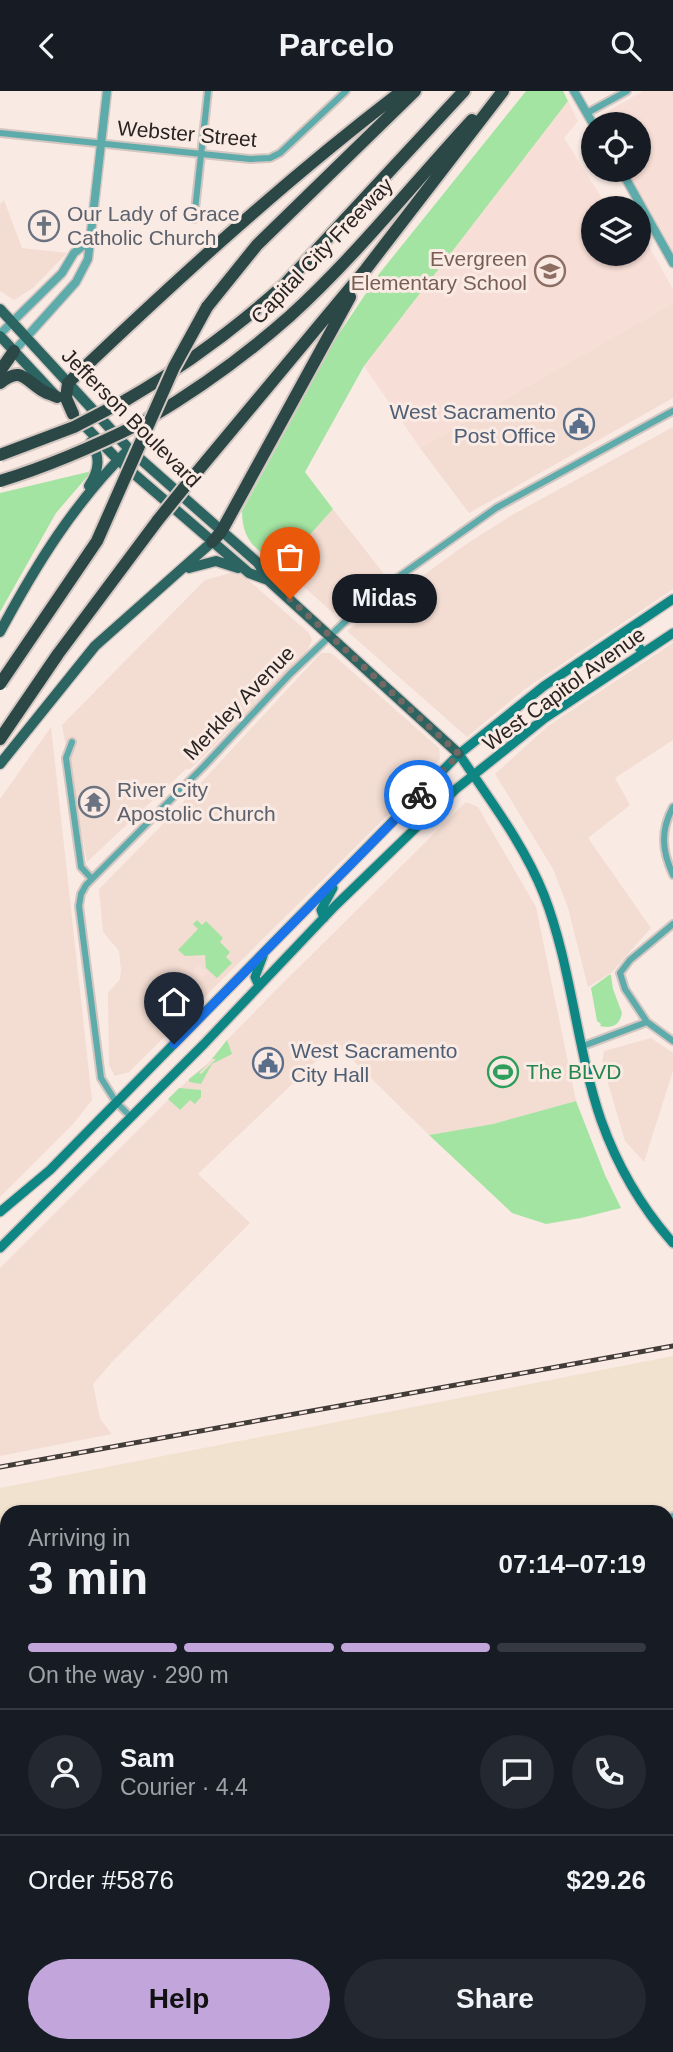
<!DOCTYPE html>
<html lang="en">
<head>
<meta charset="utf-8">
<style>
  body { margin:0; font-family:Arial,sans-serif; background:#242831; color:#f1f3f6; height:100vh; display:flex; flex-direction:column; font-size:26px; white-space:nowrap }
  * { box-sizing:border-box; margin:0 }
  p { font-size:23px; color:#9ea1a6 }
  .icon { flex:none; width:38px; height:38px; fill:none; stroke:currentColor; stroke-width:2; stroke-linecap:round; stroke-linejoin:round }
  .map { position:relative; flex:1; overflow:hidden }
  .sheet { position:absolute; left:0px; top:1414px; width:674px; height:548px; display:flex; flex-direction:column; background:#171b24; border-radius:21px 21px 0 0; box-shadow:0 2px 5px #0004 }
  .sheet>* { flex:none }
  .fabs { position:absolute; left:581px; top:21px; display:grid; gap:14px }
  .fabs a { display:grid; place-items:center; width:70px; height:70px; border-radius:50%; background:#171b24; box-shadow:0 2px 5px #0004; font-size:35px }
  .pin { position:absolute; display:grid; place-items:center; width:60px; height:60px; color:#fff; margin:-72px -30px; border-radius:50% 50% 50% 0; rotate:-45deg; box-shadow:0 0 7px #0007 }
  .pin .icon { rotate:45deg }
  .courier { position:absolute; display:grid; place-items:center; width:70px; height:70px; margin:-35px; border:5px solid #1a73e8; border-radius:50%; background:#fff; color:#222; box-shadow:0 2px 9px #0007 }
  .bubble { position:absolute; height:49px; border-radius:24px; background:#171b24; box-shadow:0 2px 5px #0004; font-size:23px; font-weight:600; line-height:49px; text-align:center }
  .overview em { font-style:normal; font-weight:600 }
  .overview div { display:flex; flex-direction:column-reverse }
  .overview { display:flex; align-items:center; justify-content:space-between; height:119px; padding:0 28px }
  h1 { font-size:46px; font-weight:600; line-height:52px }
  .bar { display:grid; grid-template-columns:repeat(4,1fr); gap:10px 7px; align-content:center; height:84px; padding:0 28px }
  .bar i { height:9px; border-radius:5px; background:#363941 }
  .bar .selected { background:#c1a5db }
  .bar p { grid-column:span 4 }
  .line { display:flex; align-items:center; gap:18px; padding:0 28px; border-top:2px solid #363941 }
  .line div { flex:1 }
  .round { display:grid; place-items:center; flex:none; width:74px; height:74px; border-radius:37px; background:#242831 }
  .button { display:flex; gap:14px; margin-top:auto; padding:14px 28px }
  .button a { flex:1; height:80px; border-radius:42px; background:#c1a5db; color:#111; font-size:28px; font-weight:600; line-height:80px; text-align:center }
  .button a+a { background:#242831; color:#f1f3f6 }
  header { display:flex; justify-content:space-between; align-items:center; height:91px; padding:0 28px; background:#171b24; font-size:32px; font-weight:600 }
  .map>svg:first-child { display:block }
  .built { fill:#f3dcd2 }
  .industrial { fill:#f1e1cf }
  .education { fill:#f7ded6 }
  .green { fill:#a4e4a2 }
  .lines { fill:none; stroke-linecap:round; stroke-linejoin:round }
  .minor-casing { stroke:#d4c6c1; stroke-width:10 }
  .tertiary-casing { stroke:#d4c6c1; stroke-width:11 }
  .secondary-casing { stroke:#d4c6c1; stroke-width:12 }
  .primary-casing { stroke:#d4c6c1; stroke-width:13 }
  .motorway-casing { stroke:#d4c6c1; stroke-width:16 }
  .minor { stroke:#5dabaa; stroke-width:6 }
  .tertiary { stroke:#5dabaa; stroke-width:8 }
  .secondary { stroke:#0d8684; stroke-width:9 }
  .primary { stroke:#2c6462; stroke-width:10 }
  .motorway { stroke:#2b4847; stroke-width:12 }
  .rail-casing { stroke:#423c38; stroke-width:5 }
  .rail { stroke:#faeae4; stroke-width:2.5; stroke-dasharray:8; stroke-linecap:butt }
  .motorway-bridge-casing { stroke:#d4c6c1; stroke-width:16; stroke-linecap:butt }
  .motorway-bridge { stroke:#2b4847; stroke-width:12 }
  .done { stroke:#726965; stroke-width:7; stroke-dasharray:0 12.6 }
  .route { stroke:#1a73e8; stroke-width:9 }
  .labels { text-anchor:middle; stroke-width:6; stroke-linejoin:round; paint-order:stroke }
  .street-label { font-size:21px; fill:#292421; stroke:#faeae4 }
  .worship-label { font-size:21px; fill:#5b616d; stroke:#faeae4; text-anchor:start }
  .education-label { font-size:21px; fill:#785e54; stroke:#faeae4; text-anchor:end }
  .service-label { font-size:21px; fill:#4e5e75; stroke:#faeae4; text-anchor:end }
  .leisure-label { font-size:21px; fill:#27864d; stroke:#faeae4; text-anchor:start }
</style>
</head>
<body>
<header><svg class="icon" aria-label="back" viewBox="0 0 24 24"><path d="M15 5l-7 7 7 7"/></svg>Parcelo<svg class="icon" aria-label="search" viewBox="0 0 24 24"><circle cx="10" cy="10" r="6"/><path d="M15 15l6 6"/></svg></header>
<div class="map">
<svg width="673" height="1961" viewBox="0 0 673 1961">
  <rect width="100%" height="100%" fill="#faeae4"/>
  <!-- built -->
  <path class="built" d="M 4,109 L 22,157 L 67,162 L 33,197 L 14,209 L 0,200 L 0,113 Z
    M 673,212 L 673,307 L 469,422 L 420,357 Z
    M 673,336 L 673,498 L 525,598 L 467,646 L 347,540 L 465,454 L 512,424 Z
    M 333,418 L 384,483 L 333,522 L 282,476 Z
    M 238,480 L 309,542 L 312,549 L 307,560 L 202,667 L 190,678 L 186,678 L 87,771 L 62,634 L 205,489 Z
    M 673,552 L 673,649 L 615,687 L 630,714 L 588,747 L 651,837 L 611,882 L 588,896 L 568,817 L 553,778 L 495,683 L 548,635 Z
    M 321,562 L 331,562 L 439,657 L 440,668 L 417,695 L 129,981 L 115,985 L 109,974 L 108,902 L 120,888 L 121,879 L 119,860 L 103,841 L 99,798 L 159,737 Z
    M 51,636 L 92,1009 L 74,1032 L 0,1106 L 0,708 Z
    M 466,711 L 478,716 L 536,816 L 576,1010 L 493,1033 L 429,1044 L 335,952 L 198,1083 L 250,1132 L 112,1271 L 93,1293 L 100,1328 L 112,1343 L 0,1365 L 0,1177 L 188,989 L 210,970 L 228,948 L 279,896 Z
    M 651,947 L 673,962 L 673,980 L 644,1071 L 625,1050 L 602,972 L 604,960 Z"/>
  <!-- industrial -->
  <path class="industrial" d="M 673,1265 L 673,1689 L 667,1692 L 667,1421 L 7,1421 L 7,1731 L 0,1712 L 0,1397 Z
    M 40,1955 L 115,1955 L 102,1961 L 36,1961 Z"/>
  <!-- education -->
  <path class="education" d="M 643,0 L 673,0 L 673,160 L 627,79 L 639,79 L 639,33 L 602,33 L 598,26 Z
    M 568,10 L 578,30 L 564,47 L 608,117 L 593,117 L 593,163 L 639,163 L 639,155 L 646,150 L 673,198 L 673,212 L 420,357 L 364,275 Z
    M 185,873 L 192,880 L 199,873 L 208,882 L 200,891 L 198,888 L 195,890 L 202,897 L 175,923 L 166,915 L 162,919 L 158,915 L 165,907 L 158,900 Z"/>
  <!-- green -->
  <path class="green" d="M 526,0 L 563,0 L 568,10 L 364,275 L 305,381 L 333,418 L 281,476 C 258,459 242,452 242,420 L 336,247 L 379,183 Z
    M 92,380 L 56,422 L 0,521 L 0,402 Z
    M 197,829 L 202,834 L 206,830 L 223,847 L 220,851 L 230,861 L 226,866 L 232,872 L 217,887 L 206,877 L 205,864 L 185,865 L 178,859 L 198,838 L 193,833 Z
    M 609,884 L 611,884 L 613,898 L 622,922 C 620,934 612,938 600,935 L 601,933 L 597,930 L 591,897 Z
    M 227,949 L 232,963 L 212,973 L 201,993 L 189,991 L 189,988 L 207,974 L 199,982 L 201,983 L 216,968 L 212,968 Z
    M 179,997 L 201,999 L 201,1006 L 195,1013 L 190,1009 L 180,1019 L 168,1008 Z
    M 576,1010 L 605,1084 L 621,1117 L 581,1127 L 546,1133 L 512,1122 L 429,1044 L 493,1033 Z
    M 673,1716 L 673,1831 L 667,1834 L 667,1719 Z
    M 164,1955 L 363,1955 L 342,1961 L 151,1961 Z"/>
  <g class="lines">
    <!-- minor casing -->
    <g class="minor-casing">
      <path id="minor" d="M 587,22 L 627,0
        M 0,42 L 250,68 L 270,67 L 280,62 L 346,0
        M 194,128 L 208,0
        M 72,651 L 66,667 L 81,776 L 92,788
        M 673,716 C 660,740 662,760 673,784
        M 647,931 L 625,898 L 620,882 L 630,869 L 673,833
        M 583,955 L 647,931 L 673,950
        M 130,1025 L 116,1011 L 101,987 L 79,815 L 81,803 L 86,794 L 204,675 L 290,583 L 373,504 L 496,417 L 673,320
        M 667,1427 L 673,1425
        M 0,1670 L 7,1667
        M 0,1856 L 7,1853
        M 461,1955 L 464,1961"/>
    </g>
    <!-- tertiary casing -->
    <g class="tertiary-casing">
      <path id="tertiary" d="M 574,0 L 593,33
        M 621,79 L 673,172
        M 0,243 L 62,182 L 74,162 L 89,150
        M 14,260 L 76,191 L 88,168 L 107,0"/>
    </g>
    <!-- secondary casing -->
    <g class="secondary-casing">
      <path id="secondary" d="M 627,539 L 643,562
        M 459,663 C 489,708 524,753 544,804 C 572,877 576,956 601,1029 C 617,1074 642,1117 673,1152
        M 324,827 L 321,819 L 333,797
        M 259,895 L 255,886 L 263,865
        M 0,1121 L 50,1079 L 459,663 L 544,595 L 673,508
        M 0,1157 L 204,953 L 335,815 L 456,698 L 545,627 L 673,542
        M 667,1850 L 673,1847
        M 380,1961 L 399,1955"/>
    </g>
    <!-- primary casing -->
    <g class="primary-casing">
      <path id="primary" d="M 0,218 L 129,358 L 258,472 L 268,489 L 459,663
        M 0,245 L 54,303
        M 79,329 L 118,369 L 249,482 L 268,489
        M 89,395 C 99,380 101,366 91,351
        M 189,477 L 216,470 L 238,477
        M 0,541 C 36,474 74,412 129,358
        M 0,673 L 95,555 L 212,451"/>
    </g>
    <!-- motorway casing -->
    <g class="motorway-casing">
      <path id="motorway" d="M 207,216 L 257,154 L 415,0
        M 0,280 L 14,260
        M 0,292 C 20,276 24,287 40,298 C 45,302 51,303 57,306
        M 126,309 C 183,276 234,239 284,194 L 464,0
        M 73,323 L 66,307 L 68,292 C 175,190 284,90 402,0
        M 148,328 C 199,298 246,264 290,225 C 356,165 412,94 472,29
        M 187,393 L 366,178 L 503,0
        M 212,451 L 221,441 L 350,206
        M 0,648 L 58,563 L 158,429"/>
    </g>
    <!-- minor -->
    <use href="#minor" class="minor"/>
    <!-- tertiary -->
    <use href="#tertiary" class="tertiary"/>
    <!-- secondary -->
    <use href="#secondary" class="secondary"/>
    <!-- primary -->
    <use href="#primary" class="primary"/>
    <!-- motorway -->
    <use href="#motorway" class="motorway"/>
    <!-- rail casing -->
    <g class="rail-casing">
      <path id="rail" d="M 0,1376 L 673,1255
        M 667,1702 L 673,1699
        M 0,1743 L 7,1762
        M 24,1961 L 27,1955
        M 131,1961 L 144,1955"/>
    </g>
    <!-- rail -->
    <use href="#rail" class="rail"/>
    <!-- motorway-bridge casing -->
    <g class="motorway-bridge-casing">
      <path id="motorway-bridge" d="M 0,364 L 74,336 L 126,309
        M 0,390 C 49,375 95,355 141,332
        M 158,429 L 187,393
        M 0,593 L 97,450 L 174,276 L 207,216"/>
    </g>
    <!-- motorway-bridge -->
    <use href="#motorway-bridge" class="motorway-bridge"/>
  </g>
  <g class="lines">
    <!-- done -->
    <path class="done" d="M 290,508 L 459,663 L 419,704"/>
    <!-- route -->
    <path class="route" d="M 174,953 L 419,704"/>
  </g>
  <!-- icons -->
  <defs>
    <g id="church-ring" transform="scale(1.575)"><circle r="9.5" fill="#faeae4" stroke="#6b7280" stroke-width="1.5"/><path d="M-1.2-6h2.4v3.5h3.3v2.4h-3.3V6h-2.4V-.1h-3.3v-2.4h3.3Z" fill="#6b7280"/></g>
    <g id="school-ring" transform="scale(1.575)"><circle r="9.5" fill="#faeae4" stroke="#8d6e63" stroke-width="1.5"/><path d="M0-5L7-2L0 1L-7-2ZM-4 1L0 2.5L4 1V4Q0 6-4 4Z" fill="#8d6e63"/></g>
    <g id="civic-ring" transform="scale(1.575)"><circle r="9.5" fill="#faeae4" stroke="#5c6f8a" stroke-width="1.5"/><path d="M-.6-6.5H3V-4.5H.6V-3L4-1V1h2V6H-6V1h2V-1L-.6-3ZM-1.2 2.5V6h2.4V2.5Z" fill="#5c6f8a"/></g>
    <g id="temple-ring" transform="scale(1.575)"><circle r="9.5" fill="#faeae4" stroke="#6b7280" stroke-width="1.5"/><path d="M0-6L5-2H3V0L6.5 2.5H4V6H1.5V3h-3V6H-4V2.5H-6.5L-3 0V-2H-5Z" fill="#6b7280"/></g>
    <g id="stadium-ring" transform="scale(1.575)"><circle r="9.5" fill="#faeae4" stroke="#2e9e5b" stroke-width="1.5"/><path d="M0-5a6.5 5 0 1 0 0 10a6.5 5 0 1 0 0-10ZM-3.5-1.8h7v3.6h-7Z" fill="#2e9e5b"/></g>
  </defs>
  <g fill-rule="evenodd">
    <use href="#church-ring" x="44" y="135"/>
    <use href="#school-ring" x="550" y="180"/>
    <use href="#civic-ring" x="579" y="333"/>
    <use href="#temple-ring" x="94" y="711"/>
    <use href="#civic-ring" x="268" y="972"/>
    <use href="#stadium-ring" x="503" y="981"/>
  </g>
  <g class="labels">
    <!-- street labels -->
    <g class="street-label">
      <text transform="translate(187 43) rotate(5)" y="7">Webster Street</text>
      <text transform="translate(322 160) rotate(-46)" y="7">Capital City Freeway</text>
      <text transform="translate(131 327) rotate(45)" y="7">Jefferson Boulevard</text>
      <text transform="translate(564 598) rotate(-36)" y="7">West Capitol Avenue</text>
      <text transform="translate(239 612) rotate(-46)" y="7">Merkley Avenue</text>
    </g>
    <!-- worship labels -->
    <g class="worship-label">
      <text x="67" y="130">Our Lady of Grace<tspan x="67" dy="24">Catholic Church</tspan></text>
      <text x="117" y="706">River City<tspan x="117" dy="24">Apostolic Church</tspan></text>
    </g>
    <!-- education labels -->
    <g class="education-label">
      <text x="527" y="175">Evergreen<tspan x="527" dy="24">Elementary School</tspan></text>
    </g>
    <!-- service labels -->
    <g class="service-label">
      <text x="556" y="328">West Sacramento<tspan x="556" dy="24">Post Office</tspan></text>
      <text x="291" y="967" text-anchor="start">West Sacramento<tspan x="291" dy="24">City Hall</tspan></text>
    </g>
    <!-- leisure labels -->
    <g class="leisure-label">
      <text x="526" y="988">The BLVD</text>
    </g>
  </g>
</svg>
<div class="fabs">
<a><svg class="icon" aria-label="locate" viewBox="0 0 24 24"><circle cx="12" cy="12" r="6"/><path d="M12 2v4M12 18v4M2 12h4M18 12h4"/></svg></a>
<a><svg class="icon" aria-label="layers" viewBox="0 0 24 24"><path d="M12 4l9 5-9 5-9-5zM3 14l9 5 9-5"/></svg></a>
</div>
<div class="pin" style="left:290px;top:508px;background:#ea580c"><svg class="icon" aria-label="bag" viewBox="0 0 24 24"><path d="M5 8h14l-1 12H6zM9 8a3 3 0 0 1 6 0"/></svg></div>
<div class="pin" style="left:174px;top:953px;background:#1f2937"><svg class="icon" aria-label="home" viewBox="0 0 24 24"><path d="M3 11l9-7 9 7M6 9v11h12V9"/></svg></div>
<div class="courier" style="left:419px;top:704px"><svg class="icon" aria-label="bike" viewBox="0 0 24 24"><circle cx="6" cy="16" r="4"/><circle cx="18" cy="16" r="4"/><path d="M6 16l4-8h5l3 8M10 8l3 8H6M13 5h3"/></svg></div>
<div class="bubble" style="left:332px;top:483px;width:105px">Midas</div>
<section class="sheet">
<div class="overview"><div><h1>3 min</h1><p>Arriving in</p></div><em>07:14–07:19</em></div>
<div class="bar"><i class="selected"></i><i class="selected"></i><i class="selected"></i><i></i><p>On the way · 290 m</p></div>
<div class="line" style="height:126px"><a class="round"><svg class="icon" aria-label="person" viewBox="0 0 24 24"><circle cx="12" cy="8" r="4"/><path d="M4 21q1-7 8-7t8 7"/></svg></a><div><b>Sam</b><p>Courier · 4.4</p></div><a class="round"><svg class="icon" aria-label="chat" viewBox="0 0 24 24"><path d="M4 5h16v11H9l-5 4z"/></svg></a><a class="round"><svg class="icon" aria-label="phone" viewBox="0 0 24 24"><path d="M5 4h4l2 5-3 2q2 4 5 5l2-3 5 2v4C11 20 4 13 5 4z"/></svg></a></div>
<div class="line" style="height:91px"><div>Order #5876</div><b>$29.26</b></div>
<div class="button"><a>Help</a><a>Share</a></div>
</section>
</div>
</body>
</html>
